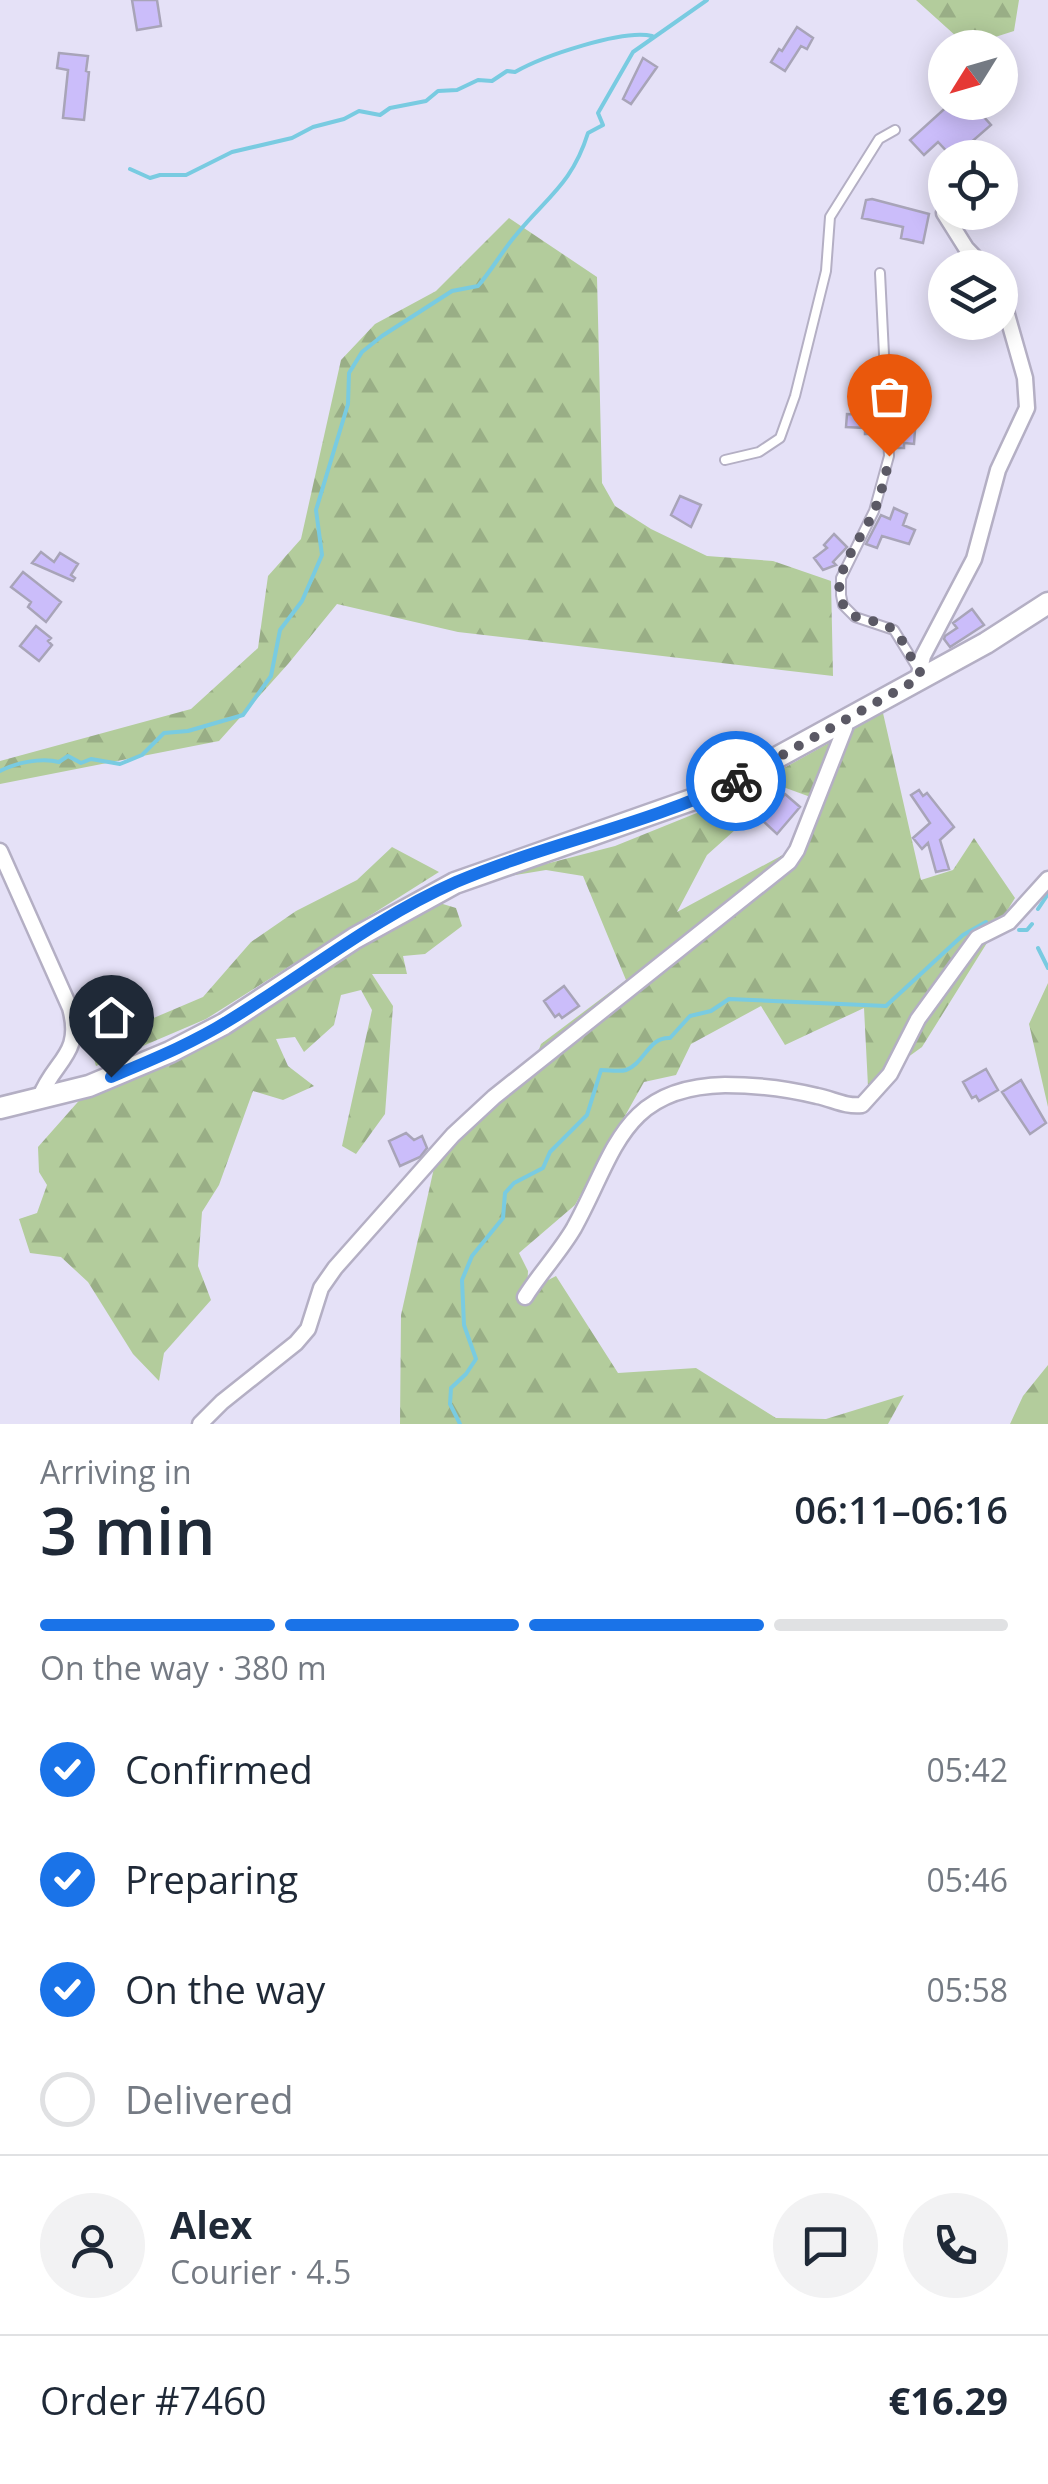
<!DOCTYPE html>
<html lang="en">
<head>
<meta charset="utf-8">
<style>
  body { margin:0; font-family:"Open Sans",sans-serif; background:#f2f2f3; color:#1f2937; height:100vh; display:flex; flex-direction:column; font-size:38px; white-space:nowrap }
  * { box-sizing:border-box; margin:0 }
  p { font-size:32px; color:#747a83 }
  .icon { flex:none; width:55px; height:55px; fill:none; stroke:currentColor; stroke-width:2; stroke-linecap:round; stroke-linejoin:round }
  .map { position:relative; height:1424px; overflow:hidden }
  .drawer { display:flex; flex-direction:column; background:#fff; flex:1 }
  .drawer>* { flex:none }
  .needle { width:65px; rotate:233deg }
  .tools { position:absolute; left:928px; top:30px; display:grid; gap:20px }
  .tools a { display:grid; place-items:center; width:90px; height:90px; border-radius:50%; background:#fff; box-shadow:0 5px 25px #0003; font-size:50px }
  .pin { position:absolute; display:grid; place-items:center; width:85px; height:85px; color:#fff; margin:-102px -42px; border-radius:50% 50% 50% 0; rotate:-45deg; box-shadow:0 0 10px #0007 }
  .pin .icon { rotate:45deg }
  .courier { position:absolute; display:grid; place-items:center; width:100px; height:100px; margin:-50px; border:8px solid #1a73e8; border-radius:50%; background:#fff; color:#222; box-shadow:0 2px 12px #0007 }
  .summary em { font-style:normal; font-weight:600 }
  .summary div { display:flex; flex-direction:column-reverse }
  .summary { display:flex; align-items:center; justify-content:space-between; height:170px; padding:0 40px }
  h1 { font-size:65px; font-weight:600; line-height:75px }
  .bar { display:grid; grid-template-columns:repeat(4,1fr); gap:15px 10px; align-content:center; height:120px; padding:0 40px }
  .bar i { height:12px; border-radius:8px; background:#e0e1e3 }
  .bar .on { background:#1a73e8 }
  .bar p { grid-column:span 4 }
  .line { display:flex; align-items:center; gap:25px; padding:0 40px; border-top:2px solid #e0e1e3 }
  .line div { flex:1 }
  .round { display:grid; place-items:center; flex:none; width:105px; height:105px; border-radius:52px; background:#f2f2f3 }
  ol { padding:0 40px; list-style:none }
  li { display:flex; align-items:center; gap:30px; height:110px }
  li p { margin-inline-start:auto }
  li .icon { padding:10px; border-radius:50%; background:#1a73e8; color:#fff; stroke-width:4 }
  li:last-child { color:#747a83 }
  li i { width:55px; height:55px; border:5px solid #e0e1e3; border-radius:50% }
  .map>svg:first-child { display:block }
  .forest { fill:url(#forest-firs); fill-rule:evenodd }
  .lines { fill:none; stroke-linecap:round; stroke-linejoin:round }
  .stream { stroke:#79cbe1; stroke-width:4 }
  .building { fill:#cbbdfa; stroke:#a8a4b8; stroke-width:2.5 }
  .lane-casing { stroke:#b4afc4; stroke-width:12 }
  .street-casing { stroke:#b4afc4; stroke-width:19 }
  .secondary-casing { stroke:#b4afc4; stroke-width:25 }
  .lane { stroke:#fff; stroke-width:8 }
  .street { stroke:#fff; stroke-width:14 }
  .secondary { stroke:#fff; stroke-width:20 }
  .done { stroke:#5b5965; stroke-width:10; stroke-dasharray:0 18 }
  .route { stroke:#1a73e8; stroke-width:12 }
</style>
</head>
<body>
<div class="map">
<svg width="1048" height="1424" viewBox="0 0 1048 1424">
  <defs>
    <pattern id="forest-firs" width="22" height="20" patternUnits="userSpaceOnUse" patternTransform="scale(2.5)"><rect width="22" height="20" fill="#b3cc9c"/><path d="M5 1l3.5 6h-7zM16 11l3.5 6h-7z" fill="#99ae86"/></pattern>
  </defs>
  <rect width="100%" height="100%" fill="#e5e1f7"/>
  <!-- forest -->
  <path class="forest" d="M 916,0 L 1019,0 L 1014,31 L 967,46 Z
    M 509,218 L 597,277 L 602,483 L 615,506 L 651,529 L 707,556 L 773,561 L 831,581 L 833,676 L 458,632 L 337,604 L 288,664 L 219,741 L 0,784 L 0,761 L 191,709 L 258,648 L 268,576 L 301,539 L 341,360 L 375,324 L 436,291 Z
    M 883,713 L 921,880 L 953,870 L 974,838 L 1015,898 L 922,1047 L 868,1086 L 864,1008 L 785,1045 L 761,1006 L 691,1044 L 676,1075 L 644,1082 L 575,1205 L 519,1253 L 528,1271 L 527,1291 L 556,1276 L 618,1373 L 696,1368 L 776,1418 L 826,1419 L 904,1395 L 888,1424 L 400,1424 L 401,1315 L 436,1159 L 528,1079 L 541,1044 L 626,980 L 583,876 L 546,870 L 484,880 L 615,846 L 719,804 ZM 783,787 L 816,799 L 803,844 L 677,912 L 707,855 Z
    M 392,847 L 439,872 L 206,1019 L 96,1066 L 90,1045 L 203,997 L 251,942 L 296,911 L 357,880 Z
    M 433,901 L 456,908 L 462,926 L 425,954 L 403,956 L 407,974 L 372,974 L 393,1006 L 385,1114 L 356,1154 L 342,1146 L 372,1010 L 361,990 L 341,995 L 334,1025 L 304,1052 L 295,1037 L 276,1039 L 288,1066 L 314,1086 L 283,1100 L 253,1091 L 219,1185 L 202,1212 L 198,1266 L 211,1300 L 164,1353 L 159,1381 L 133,1354 L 88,1282 L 61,1257 L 30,1253 L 19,1219 L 37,1213 L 47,1185 L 39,1172 L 38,1147 L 84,1095 L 310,973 Z
    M 1048,983 L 1048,1107 L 1029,1024 Z
    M 1048,1365 L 1048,1424 L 1010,1424 L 1023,1396 Z"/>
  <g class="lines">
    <!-- stream -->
    <path class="stream" d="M 130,169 L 150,178 L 160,175 L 186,175 L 232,152 L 292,138 L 313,127 L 344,119 L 359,111 L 380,115 L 390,108 L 426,101 L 438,91 L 457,90 L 478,80 L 492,81 L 507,71 L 515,72 C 543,56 623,29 652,36
      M 0,771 C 16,763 41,757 59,762 L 68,756 L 81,763 L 91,759 L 120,764 L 142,755 L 164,733 L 188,731 L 243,715 L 271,676 L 280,630 L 302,601 L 322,555 L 316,510 L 348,404 L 349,373 L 362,352 L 382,336 L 452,291 L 478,286 C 492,270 502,251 516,235 C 547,197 572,184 588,133 L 603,125 L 598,113 L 633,52 L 707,0
      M 1038,909 L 1048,894
      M 1019,930 L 1027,930 L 1032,924
      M 1038,948 L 1048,968
      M 460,1424 L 450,1404 L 451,1388 L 466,1374 L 476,1359 L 464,1325 L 462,1280 L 472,1256 L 503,1218 L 505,1193 L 514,1183 L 543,1168 L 550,1152 L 587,1115 L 601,1070 C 609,1070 620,1072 626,1070 C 645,1063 648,1037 670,1038 L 690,1016 L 711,1011 L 729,999 L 886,1006 L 963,935 L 986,922"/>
  </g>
  <!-- building -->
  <path class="building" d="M 132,0 L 157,0 L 161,26 L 137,30 Z
    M 797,27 L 813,38 L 807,49 L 801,46 L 785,71 L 771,62 L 779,49 L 782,51 Z
    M 59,53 L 88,56 L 86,71 L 89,72 L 84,120 L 63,118 L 68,70 L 57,68 Z
    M 643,58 L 657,67 L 631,104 L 623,99 Z
    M 952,102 L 982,102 L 976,108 L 991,125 L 953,158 L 938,142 L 924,155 L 910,140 Z
    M 872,199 L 929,214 L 923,243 L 901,238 L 903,227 L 862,218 L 866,200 Z
    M 878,382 L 878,394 L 873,395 L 875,420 L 880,420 L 880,434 L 865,434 L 865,428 L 846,427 L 847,414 L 864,415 L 849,398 L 852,384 Z
    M 895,406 L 907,406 L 906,429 L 915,430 L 914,444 L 904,443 L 904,448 L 896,448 Z
    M 680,496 L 701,505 L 691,527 L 671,515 Z
    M 894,508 L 907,514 L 903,525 L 915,530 L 909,544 L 882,536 L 877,548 L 866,544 L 881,515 L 890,519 Z
    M 834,534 L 847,547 L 833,562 L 836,565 L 823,570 L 814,558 L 827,548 L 824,545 Z
    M 41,552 L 54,562 L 60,553 L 78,564 L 71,575 L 75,578 L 73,581 L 32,563 Z
    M 23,572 L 61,602 L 46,622 L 28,607 L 31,602 L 11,587 Z
    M 972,609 L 984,625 L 950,647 L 944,639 L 945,636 L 957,628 L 953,623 Z
    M 36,626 L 51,638 L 48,641 L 52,645 L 39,661 L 20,646 Z
    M 919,790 L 923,796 L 927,793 L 954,827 L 940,840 L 949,869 L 936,872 L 928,843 L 922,849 L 913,838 L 930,823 L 911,795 Z
    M 785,794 L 800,807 L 777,834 L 763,821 Z
    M 564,986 L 579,1006 L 562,1018 L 559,1014 L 555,1017 L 544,1001 Z
    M 986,1069 L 998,1090 L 979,1101 L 976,1096 L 972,1098 L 963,1082 Z
    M 1021,1080 L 1046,1123 L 1030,1134 L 1002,1092 Z
    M 406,1133 L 414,1140 L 422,1136 L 427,1148 L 420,1157 L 400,1166 L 389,1141 Z"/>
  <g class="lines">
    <!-- lane casing -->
    <g class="lane-casing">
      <path id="lane" d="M 880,273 L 889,456 L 874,511 L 841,578 L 841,595 L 843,605 L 855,617 L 894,630 L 920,672
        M 725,460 L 759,452 L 780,438 L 795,396 L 826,271 L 830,217 L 879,139 L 895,130"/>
    </g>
    <!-- street casing -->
    <g class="street-casing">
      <path id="street" d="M 944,213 L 966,248 L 985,268
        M 918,679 L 923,656 L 974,559 L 998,470 L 1027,408 L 1025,378 L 1000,290
        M 0,851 L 70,1008 C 83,1055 54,1060 40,1097
        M 525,1297 C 540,1273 560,1252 574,1228 C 615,1154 621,1087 725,1085 C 754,1085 789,1089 817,1096 C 833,1099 845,1107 862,1105 L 890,1074 L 918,1019 L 977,938 L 1009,922 L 1048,879
        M 200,1424 L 222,1402 L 296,1343 L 308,1329 L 321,1288 L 335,1268 L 453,1135 L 494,1097 L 789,862 L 797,850 L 845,728 L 844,723"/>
    </g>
    <!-- secondary casing -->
    <g class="secondary-casing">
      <path id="secondary" d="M 0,1108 L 89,1086 L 170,1052 L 224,1024 L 355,938 L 455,883 L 714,792 L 986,643 L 1048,603"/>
    </g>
    <!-- lane -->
    <use href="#lane" class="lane"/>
    <!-- street -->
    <use href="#street" class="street"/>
    <!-- secondary -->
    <use href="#secondary" class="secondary"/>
  </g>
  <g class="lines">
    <!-- done -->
    <path class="done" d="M 736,781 L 918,679 L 920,672 C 909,658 904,636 889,627 C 876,618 858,623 847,610 C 822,581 865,536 875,509 C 881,493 887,473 889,456"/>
    <!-- route -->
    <path class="route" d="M 111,1077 C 151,1060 191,1044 228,1021 C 304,975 374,918 456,882 C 547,843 647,825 736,781"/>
  </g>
</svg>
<div class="tools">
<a><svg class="needle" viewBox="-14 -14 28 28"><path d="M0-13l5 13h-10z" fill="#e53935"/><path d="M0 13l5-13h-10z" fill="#747a83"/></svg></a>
<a><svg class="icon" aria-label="locate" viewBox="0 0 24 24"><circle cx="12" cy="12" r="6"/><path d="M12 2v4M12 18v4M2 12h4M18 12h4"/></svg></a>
<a><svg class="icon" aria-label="layers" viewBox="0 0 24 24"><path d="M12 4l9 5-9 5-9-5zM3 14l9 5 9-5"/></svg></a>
</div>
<div class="pin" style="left:889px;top:456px;background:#ea580c"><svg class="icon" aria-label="bag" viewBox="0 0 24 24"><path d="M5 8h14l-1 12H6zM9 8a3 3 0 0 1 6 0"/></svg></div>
<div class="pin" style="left:111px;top:1077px;background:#1f2937"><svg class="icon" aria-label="home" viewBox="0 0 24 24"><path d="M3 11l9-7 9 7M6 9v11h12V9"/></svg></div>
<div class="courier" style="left:736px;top:781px"><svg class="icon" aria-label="bike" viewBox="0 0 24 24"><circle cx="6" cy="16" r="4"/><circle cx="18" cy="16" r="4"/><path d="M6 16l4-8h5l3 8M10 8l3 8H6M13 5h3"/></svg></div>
</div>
<section class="drawer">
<div class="summary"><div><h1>3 min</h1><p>Arriving in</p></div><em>06:11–06:16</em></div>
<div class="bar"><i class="on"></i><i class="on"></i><i class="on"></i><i></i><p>On the way · 380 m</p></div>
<ol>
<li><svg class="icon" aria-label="check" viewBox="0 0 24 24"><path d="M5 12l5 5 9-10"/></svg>Confirmed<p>05:42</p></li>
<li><svg class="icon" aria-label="check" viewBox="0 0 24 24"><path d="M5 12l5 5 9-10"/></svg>Preparing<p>05:46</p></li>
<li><svg class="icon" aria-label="check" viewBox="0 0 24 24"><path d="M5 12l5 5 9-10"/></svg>On the way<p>05:58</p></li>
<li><i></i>Delivered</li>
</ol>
<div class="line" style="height:180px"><a class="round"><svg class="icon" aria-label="person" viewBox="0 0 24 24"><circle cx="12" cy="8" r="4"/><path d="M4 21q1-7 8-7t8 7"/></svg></a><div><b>Alex</b><p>Courier · 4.5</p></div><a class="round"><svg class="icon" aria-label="chat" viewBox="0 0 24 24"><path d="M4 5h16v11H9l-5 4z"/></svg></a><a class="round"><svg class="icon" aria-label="phone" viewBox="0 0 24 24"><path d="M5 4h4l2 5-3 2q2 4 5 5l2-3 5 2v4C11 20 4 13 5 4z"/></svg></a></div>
<div class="line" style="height:130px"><div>Order #7460</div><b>€16.29</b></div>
</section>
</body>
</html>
